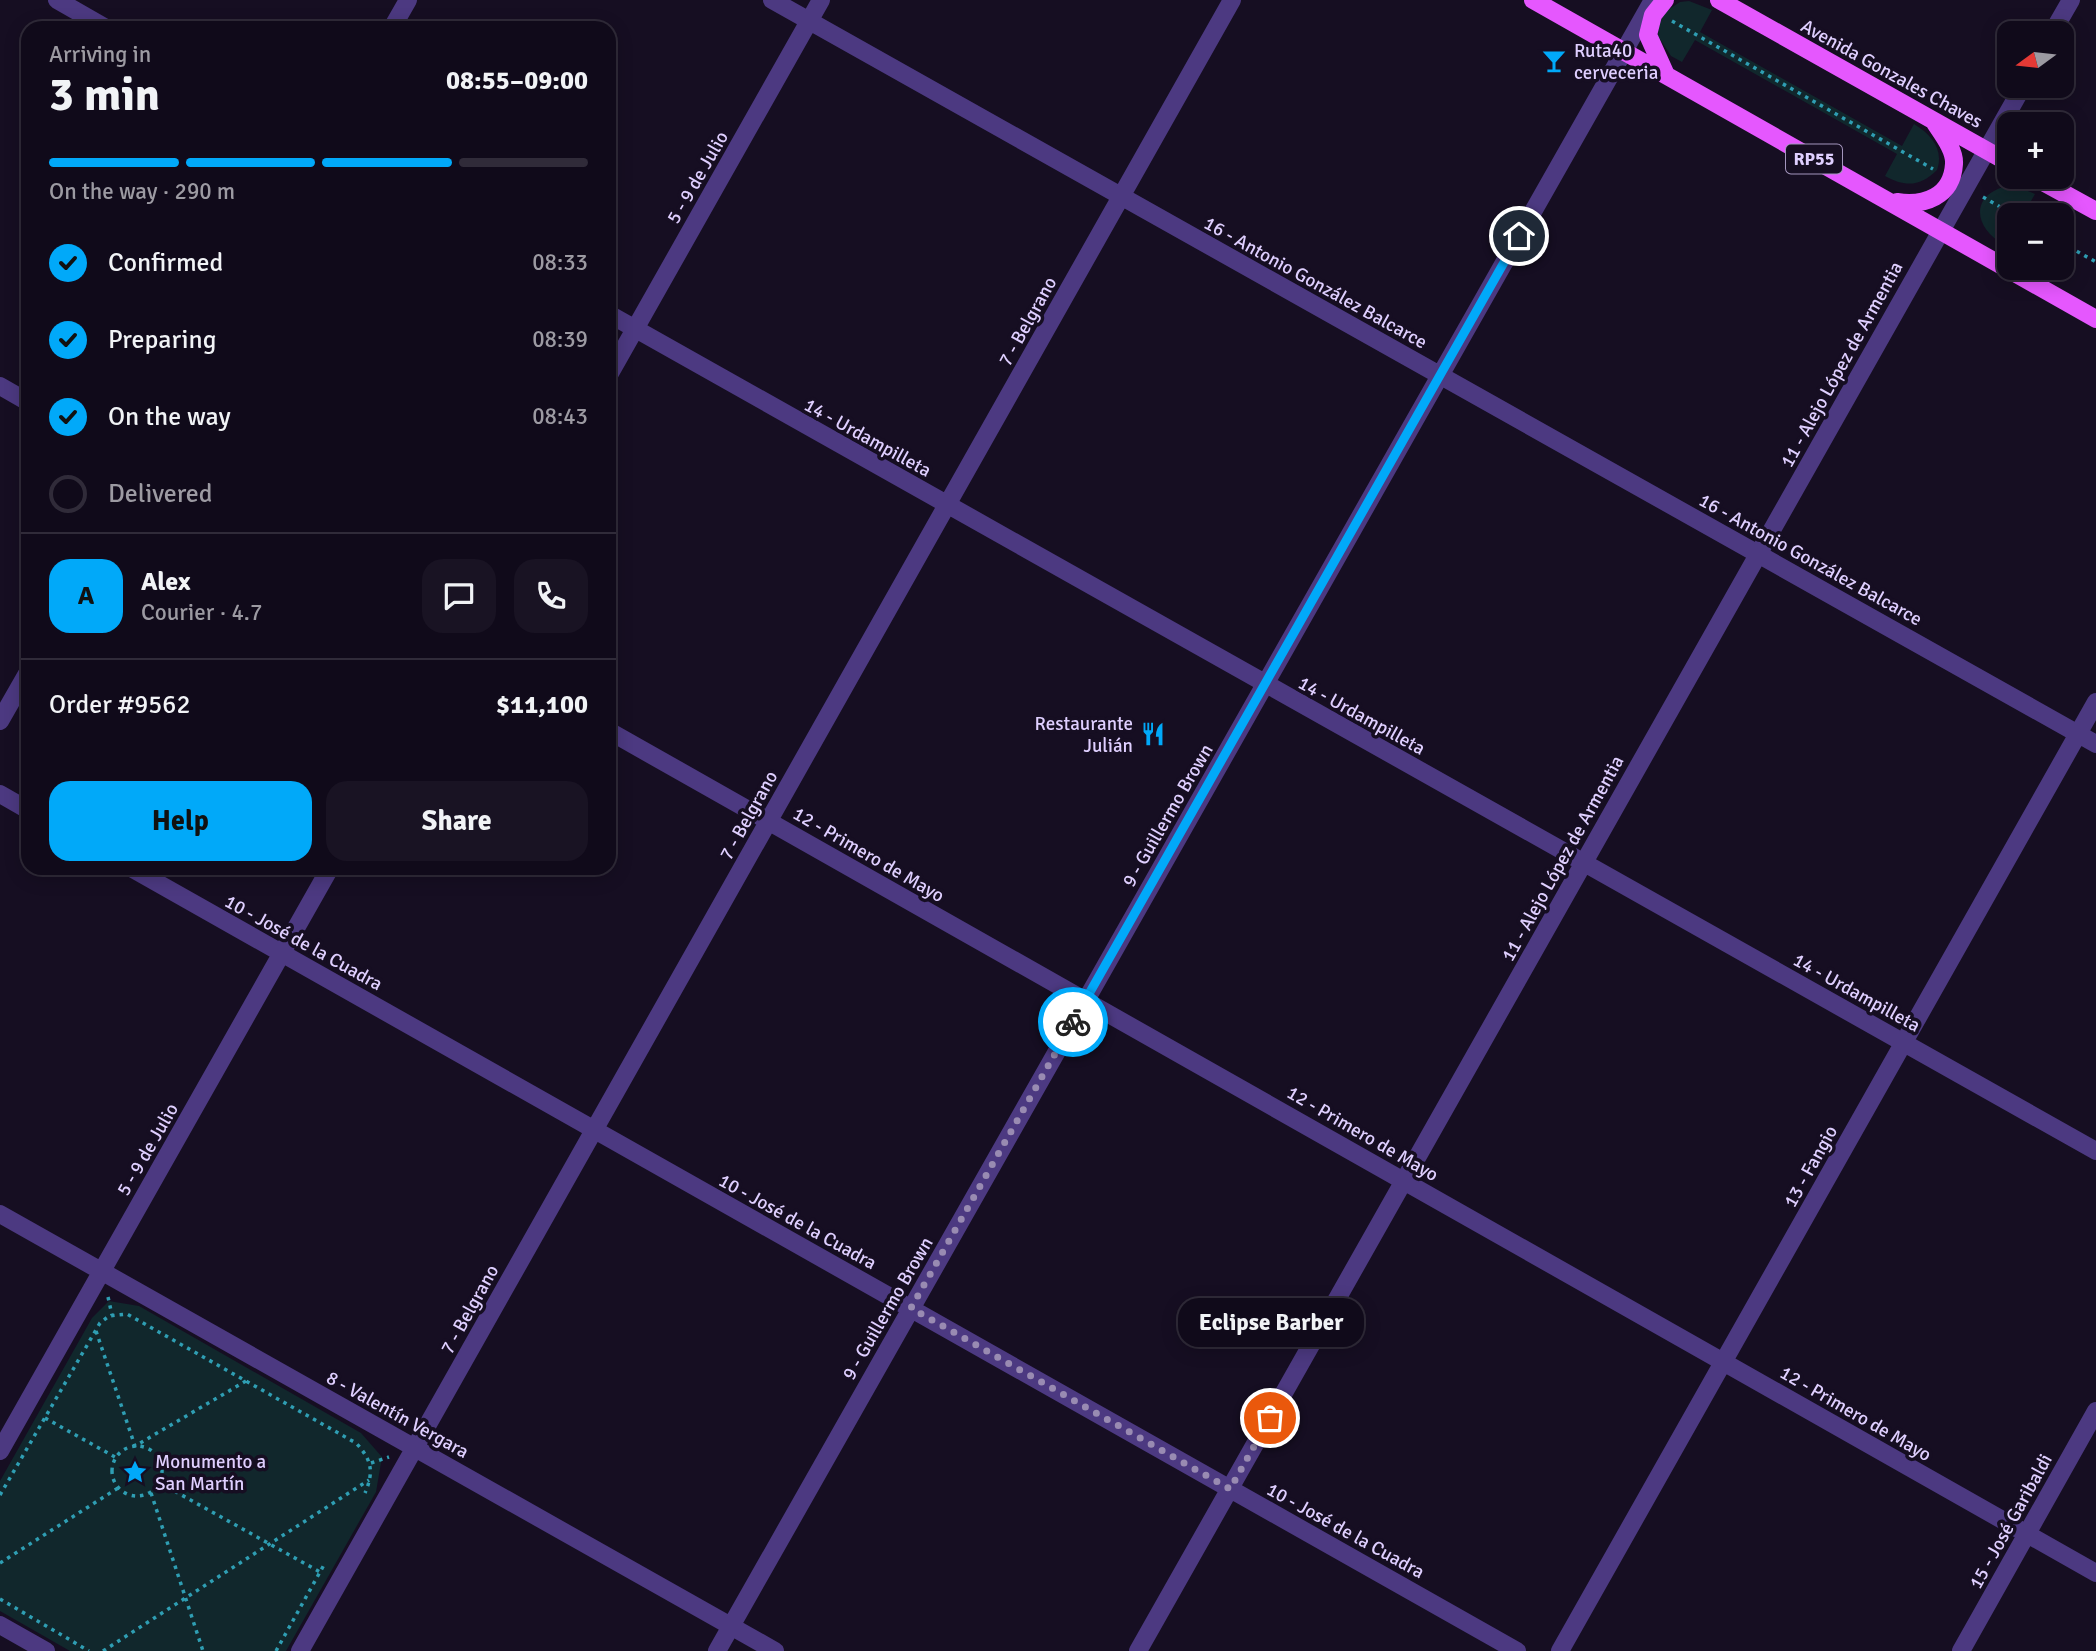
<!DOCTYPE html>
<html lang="en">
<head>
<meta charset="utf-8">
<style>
  body { margin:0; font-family:Signika,sans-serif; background:#191323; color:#f1f3f6; height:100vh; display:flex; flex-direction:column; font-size:26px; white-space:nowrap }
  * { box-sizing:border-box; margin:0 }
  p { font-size:23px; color:#9c9aa2 }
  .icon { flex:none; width:38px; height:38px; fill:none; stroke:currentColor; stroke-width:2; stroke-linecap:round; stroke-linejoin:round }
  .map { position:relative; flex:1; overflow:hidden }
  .sheet { position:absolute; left:21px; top:21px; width:595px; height:854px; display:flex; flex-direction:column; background:#100a1a; border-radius:21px; box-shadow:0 4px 18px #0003,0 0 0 2px #302b39 }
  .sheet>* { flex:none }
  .needle { width:46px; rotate:255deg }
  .controls { position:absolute; left:1997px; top:21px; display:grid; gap:14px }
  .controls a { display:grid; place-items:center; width:77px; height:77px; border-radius:14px; background:#100a1a; box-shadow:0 4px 18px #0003,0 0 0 2px #302b39; font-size:35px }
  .pin { position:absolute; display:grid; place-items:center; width:60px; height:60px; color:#fff; margin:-30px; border:4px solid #fff; border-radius:50%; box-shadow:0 2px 7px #0007 }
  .courier { position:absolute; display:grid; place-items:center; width:70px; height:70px; margin:-35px; border:5px solid #01a9f9; border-radius:50%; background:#fff; color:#222; box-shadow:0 2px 9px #0007 }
  .bubble { position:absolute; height:49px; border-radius:21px; background:#100a1a; box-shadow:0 4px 18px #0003,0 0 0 2px #302b39; font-size:23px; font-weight:700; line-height:49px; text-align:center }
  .head em { font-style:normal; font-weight:700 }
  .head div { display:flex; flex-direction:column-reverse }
  .head { display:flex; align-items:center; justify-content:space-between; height:119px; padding:0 28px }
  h1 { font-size:46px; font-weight:700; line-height:52px }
  .bar { display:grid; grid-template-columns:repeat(4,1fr); gap:10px 7px; align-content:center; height:84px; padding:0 28px }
  .bar i { height:9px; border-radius:5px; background:#302b39 }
  .bar .selected { background:#01a9f9 }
  .bar p { grid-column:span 4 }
  .line { display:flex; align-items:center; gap:18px; padding:0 28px; border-top:2px solid #302b39 }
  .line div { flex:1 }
  .round { display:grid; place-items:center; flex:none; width:74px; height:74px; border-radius:21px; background:#191323 }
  ol { padding:0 28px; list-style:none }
  li { display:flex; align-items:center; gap:21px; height:77px }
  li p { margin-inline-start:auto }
  li .icon { padding:7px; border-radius:50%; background:#01a9f9; color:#111; stroke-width:4 }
  li:last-child { color:#9c9aa2 }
  li i { width:38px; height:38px; border:4px solid #302b39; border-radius:50% }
  .cta { display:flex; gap:14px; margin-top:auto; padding:14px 28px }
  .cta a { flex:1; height:80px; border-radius:21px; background:#01a9f9; color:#111; font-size:28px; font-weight:700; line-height:80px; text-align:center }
  .cta a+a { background:#191323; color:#f1f3f6 }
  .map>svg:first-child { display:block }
  .green { fill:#11272c }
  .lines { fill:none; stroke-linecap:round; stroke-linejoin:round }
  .path { stroke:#2f9eb3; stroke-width:3.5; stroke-dasharray:3.5 5; stroke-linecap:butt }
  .minor { stroke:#4c3981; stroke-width:18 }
  .primary { stroke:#e557fe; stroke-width:18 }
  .done { stroke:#998bb2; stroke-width:7; stroke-dasharray:0 12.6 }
  .route { stroke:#01a9f9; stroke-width:9 }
  .labels { text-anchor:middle; stroke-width:7; stroke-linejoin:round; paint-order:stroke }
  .shield { fill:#160e22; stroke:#a395bd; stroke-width:2 }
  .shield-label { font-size:18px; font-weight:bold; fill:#dfcfff }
  .poi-label { font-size:19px; fill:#dfcfff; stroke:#160e22; text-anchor:start }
  .street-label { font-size:19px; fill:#dfcfff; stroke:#160e22 }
</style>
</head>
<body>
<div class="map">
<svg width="2096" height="1651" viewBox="0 0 2096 1651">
  <rect width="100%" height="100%" fill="#160e22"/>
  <!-- green -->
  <path class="green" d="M 1689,1 L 1712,10 L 1700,32 L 1902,146 L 1914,124 C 1932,135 1944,150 1937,170 C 1920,187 1905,187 1885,176 L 1897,154 L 1695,40 L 1682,62 L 1671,56 L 1658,36 L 1660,15 L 1680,2 Z
    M 2013,185 L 2035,194 L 2023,215 L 2009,215 L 2009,239 L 2005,245 C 1971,227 1970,191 2013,185 Z
    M 109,1301 L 139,1306 L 361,1433 L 382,1457 L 376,1492 L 286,1651 L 70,1651 L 0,1611 L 0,1481 L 92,1318 Z"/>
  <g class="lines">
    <!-- path -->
    <path class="path" d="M 1672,21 L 1933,169
      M 1983,197 L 2014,215
      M 2062,243 L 2096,262
      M 108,1297 L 112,1315
      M 96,1331 L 135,1446 L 246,1381
      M 45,1418 L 115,1457
      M112 1471a25 25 0 1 1 50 0a25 25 0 1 1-50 0Z
      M 371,1463 L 389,1457
      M 160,1483 L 320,1572
      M 151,1493 L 203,1651
      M 0,1495 L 100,1323 L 109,1316 L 127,1314 L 356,1443 C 372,1460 374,1472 365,1493
      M 0,1563 L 118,1488
      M 0,1599 L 89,1651
      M 103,1651 L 369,1480
      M 276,1651 L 325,1563"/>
    <!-- minor -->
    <path class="minor" d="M 57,0 L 106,28
      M 772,0 L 2096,744
      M 392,28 L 408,0
      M 2052,33 L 2071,0
      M 609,314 L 2096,1151
      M 609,375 L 821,0
      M 0,386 L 28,402
      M 0,721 L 28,672
      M 609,731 L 2096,1573
      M 0,794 L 28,810
      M 131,868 L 1517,1651
      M 0,1214 L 775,1651
      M 0,1451 L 330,868
      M 0,1625 L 46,1651
      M 300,1651 L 1232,0
      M 717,1651 L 1653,0
      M 1138,1651 L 2023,86
      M 1560,1651 L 2096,702
      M 1961,1651 L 2096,1411"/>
    <!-- primary -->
    <path class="primary" d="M 1533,0 L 2096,319
      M 1665,0 L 1653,15 L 1648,35 L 1666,75
      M 1719,0 L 2009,163
      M 2034,177 L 2096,211
      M 1897,202 C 1924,206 1952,197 1954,164 C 1955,150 1942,134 1935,123"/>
  </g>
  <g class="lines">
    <!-- done -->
    <path class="done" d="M 1073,1022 L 911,1308 L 1230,1489 L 1270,1418"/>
    <!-- route -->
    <path class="route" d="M 1073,1022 L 1519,236"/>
  </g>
  <!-- icons -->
  <defs>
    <g id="bar-bare" transform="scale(1.89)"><path d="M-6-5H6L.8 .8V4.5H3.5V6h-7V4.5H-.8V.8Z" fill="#01a9f9" stroke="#160e22" stroke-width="2.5" paint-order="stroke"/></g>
    <g id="restaurant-bare" transform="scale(1.89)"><path d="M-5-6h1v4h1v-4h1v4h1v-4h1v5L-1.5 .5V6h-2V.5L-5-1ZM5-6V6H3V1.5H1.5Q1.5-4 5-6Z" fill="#01a9f9" stroke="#160e22" stroke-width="2.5" paint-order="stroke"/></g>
    <g id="sight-bare" transform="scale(1.89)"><path d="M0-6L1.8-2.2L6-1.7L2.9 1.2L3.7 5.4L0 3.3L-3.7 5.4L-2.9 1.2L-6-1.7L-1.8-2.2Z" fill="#01a9f9" stroke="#160e22" stroke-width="2.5" paint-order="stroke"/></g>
  </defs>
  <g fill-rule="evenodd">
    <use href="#bar-bare" x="1554" y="61"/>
    <use href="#restaurant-bare" x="1153" y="734"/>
    <use href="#sight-bare" x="135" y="1472"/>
  </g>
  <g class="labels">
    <!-- shield labels -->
    <rect class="shield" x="1786" y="144.5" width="56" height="29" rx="5"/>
    <g class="shield-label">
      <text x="1814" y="165">RP55</text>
    </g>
    <!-- poi labels -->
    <g class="poi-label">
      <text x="1574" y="57">Ruta40<tspan x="1574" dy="22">cerveceria</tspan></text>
      <text x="1133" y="730" text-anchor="end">Restaurante<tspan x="1133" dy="22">Julián</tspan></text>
      <text x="155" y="1468">Monumento a<tspan x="155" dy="22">San Martín</tspan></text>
    </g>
    <!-- street labels -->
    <g class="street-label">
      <text transform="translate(1892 73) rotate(29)" y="7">Avenida Gonzales Chaves</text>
      <text transform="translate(697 177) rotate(-60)" y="7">5 - 9 de Julio</text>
      <text transform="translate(1316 282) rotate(29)" y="7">16 - Antonio González Balcarce</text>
      <text transform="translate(1027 321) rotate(-61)" y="7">7 - Belgrano</text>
      <text transform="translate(1841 364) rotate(-61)" y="7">11 - Alejo López de Armentia</text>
      <text transform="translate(868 437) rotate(29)" y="7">14 - Urdampilleta</text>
      <text transform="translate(1811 559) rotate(29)" y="7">16 - Antonio González Balcarce</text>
      <text transform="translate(1362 715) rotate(29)" y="7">14 - Urdampilleta</text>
      <text transform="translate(748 815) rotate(-61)" y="7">7 - Belgrano</text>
      <text transform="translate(1167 815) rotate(-60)" y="7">9 - Guillermo Brown</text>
      <text transform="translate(869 854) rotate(30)" y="7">12 - Primero de Mayo</text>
      <text transform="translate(1562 858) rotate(-61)" y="7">11 - Alejo López de Armentia</text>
      <text transform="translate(304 942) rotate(29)" y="7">10 - José de la Cuadra</text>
      <text transform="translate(1857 992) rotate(29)" y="7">14 - Urdampilleta</text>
      <text transform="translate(1363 1133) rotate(30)" y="7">12 - Primero de Mayo</text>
      <text transform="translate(147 1149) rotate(-60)" y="7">5 - 9 de Julio</text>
      <text transform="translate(1810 1166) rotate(-61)" y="7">13 - Fangio</text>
      <text transform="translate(798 1221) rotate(29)" y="7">10 - José de la Cuadra</text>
      <text transform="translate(887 1308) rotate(-60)" y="7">9 - Guillermo Brown</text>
      <text transform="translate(469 1309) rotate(-61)" y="7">7 - Belgrano</text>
      <text transform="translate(1856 1413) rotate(30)" y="7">12 - Primero de Mayo</text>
      <text transform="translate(398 1414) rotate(29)" y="7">8 - Valentín Vergara</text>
      <text transform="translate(2010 1521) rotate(-61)" y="7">15 - José Garibaldi</text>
      <text transform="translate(1346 1530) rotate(29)" y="7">10 - José de la Cuadra</text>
    </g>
  </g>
</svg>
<div class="controls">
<a><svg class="needle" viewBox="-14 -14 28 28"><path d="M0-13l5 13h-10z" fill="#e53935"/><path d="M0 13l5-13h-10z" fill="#9c9aa2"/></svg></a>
<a>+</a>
<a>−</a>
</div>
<div class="pin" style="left:1270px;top:1418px;background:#ea580c"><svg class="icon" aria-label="bag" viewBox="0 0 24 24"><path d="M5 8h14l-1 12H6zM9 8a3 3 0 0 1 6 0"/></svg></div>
<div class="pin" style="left:1519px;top:236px;background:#1f2937"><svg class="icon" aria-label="home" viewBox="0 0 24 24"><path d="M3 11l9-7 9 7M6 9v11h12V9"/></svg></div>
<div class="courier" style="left:1073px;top:1022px"><svg class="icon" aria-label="bike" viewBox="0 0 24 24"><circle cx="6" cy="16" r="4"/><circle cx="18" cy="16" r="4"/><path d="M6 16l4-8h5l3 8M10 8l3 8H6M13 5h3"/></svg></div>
<div class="bubble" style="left:1178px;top:1298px;width:186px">Eclipse Barber</div>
<section class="sheet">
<div class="head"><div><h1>3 min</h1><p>Arriving in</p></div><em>08:55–09:00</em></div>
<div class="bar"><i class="selected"></i><i class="selected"></i><i class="selected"></i><i></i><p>On the way · 290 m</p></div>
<ol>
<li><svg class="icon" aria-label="check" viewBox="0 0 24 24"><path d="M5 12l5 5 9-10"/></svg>Confirmed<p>08:33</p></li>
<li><svg class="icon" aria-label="check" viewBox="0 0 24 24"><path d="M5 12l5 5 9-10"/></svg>Preparing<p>08:39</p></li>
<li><svg class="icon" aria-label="check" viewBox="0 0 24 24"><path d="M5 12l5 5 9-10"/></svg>On the way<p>08:43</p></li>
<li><i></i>Delivered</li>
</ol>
<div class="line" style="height:126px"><b class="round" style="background:#01a9f9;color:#111">A</b><div><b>Alex</b><p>Courier · 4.7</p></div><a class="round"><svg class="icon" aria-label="chat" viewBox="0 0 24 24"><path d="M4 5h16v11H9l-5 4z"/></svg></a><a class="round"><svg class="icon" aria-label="phone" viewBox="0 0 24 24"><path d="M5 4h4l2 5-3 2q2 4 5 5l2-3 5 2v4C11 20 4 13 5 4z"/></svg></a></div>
<div class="line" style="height:91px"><div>Order #9562</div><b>$11,100</b></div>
<div class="cta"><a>Help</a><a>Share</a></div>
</section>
</div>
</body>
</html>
